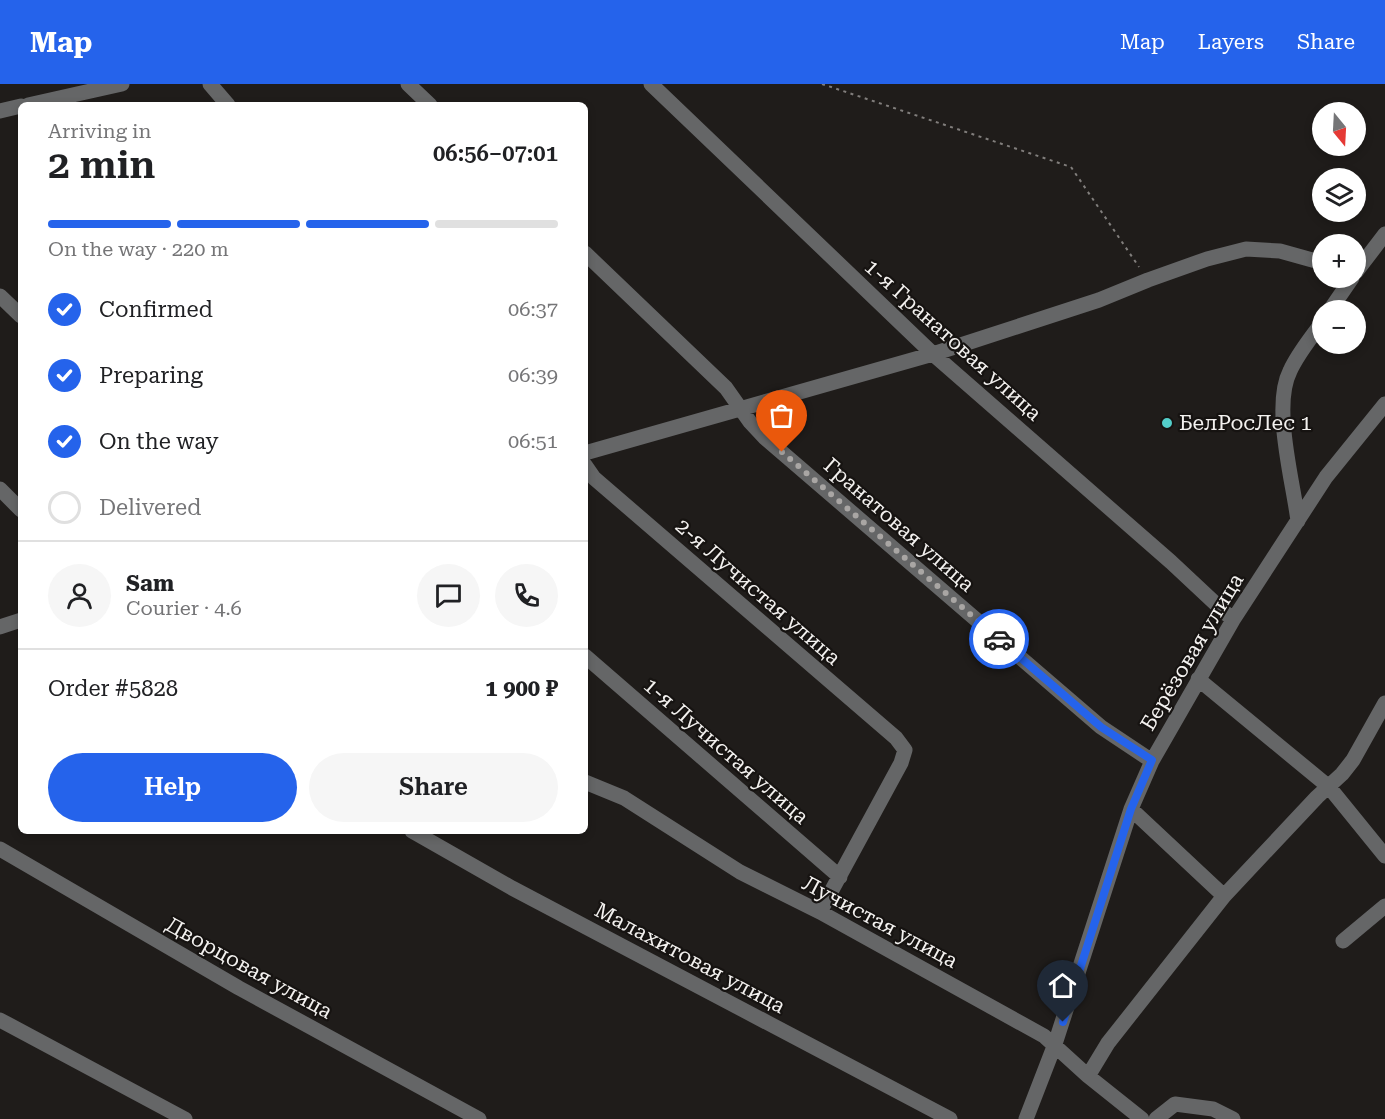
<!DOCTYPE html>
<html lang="en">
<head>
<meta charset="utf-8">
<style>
  body { margin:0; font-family:"Roboto Serif",serif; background:#f6f6f6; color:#202124; height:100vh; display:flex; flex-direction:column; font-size:22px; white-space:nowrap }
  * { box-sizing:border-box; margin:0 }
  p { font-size:20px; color:#757577 }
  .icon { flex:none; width:33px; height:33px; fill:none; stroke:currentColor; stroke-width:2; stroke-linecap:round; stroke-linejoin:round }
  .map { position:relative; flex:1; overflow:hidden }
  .drawer { position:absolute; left:18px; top:18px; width:570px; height:732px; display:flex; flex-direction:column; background:#fff; border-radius:9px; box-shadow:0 3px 9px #0003 }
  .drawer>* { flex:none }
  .needle { width:39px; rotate:162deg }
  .controls { position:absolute; left:1312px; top:18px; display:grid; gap:12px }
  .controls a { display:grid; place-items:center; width:54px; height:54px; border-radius:50%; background:#fff; box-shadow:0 3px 9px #0003; font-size:30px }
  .pin { position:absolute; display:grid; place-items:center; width:51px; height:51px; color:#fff; margin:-62px -26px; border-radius:50% 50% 50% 0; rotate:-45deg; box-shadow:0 0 6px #0007 }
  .pin .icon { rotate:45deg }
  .courier { position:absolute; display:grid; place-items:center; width:60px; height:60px; margin:-30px; border:4px solid #2563eb; border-radius:50%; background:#fff; color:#222; box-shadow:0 2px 8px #0007 }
  .headline em { font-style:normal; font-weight:600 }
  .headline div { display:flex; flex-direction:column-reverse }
  .headline { display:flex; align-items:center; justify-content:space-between; height:102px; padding:0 30px }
  h1 { font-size:39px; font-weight:600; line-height:45px }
  .bar { display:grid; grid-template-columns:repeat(4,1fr); gap:9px 6px; align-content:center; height:72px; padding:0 30px }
  .bar i { height:8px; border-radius:4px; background:#e0e0e0 }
  .bar .on { background:#2563eb }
  .bar p { grid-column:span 4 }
  .line { display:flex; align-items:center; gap:15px; padding:0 30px; border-top:2px solid #e0e0e0 }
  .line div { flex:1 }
  .round { display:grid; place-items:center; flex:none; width:63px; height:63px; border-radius:32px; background:#f6f6f6 }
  ol { padding:0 30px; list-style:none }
  li { display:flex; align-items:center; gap:18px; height:66px }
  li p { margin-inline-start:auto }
  li .icon { padding:6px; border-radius:50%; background:#2563eb; color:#fff; stroke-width:4 }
  li:last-child { color:#757577 }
  li i { width:33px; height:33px; border:3px solid #e0e0e0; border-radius:50% }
  .action { display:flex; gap:12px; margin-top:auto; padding:12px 30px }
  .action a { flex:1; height:69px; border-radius:36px; background:#2563eb; color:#fff; font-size:24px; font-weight:600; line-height:69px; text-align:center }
  .action a+a { background:#f6f6f6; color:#202124 }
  header { display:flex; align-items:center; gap:36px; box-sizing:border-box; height:84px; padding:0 30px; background:#2563eb; color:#fff }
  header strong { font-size:28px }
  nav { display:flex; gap:33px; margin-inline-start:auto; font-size:21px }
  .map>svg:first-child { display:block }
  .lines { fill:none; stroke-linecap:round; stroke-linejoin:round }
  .path { stroke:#817e7c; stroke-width:2; stroke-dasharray:3 4.5; stroke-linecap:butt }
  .minor { stroke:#656667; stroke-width:15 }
  .done { stroke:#a9a6a4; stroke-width:6; stroke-dasharray:0 10.8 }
  .route { stroke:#2563eb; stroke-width:8 }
  .poi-dot { fill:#53cdc9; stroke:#161311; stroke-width:2 }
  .labels { text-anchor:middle; stroke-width:4.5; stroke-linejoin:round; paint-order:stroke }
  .street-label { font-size:21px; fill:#f3f1ef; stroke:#161311 }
  .poi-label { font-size:21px; fill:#f3f1ef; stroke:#161311; text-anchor:start }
</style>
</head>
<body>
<header>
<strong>Map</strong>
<nav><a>Map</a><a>Layers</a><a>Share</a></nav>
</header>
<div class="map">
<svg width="1385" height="1035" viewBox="0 0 1385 1035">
  <rect width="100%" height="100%" fill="#1f1c1a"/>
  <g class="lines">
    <!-- path -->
    <path class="path" d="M 822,0 L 1071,83 L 1139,183"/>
    <!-- minor -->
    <path class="minor" d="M 210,0 L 228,21
      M 408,0 L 430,21
      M 651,0 L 933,270 L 1171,478 L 1233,536
      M 28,21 L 122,0
      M 0,27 L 21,22
      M 585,169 L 726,304 L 750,338 L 764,353 L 1101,643 L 1152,677
      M 1356,188 L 1385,150
      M 0,212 L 21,232
      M 1330,226 L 1352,194
      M 585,369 L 933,270 L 1099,216 L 1148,196 L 1207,175 L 1246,165 L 1280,167 L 1323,179
      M 585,381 L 594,394 L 896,654 L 905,666 L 901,679 L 820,828
      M 0,405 L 21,426
      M 1298,437 C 1293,397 1272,322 1290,287 C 1298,269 1312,253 1323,237
      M 0,543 L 21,536
      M 585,572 L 840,793
      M 1198,595 L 1329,703 L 1385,772
      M 585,698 L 624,714 L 740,788 L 820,828 L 1044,952 L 1088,992 L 1142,1035
      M 1131,725 L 1224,812
      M 412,747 L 512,804 L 950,1035
      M 0,765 L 239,904 L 479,1035
      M 1343,857 L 1385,822
      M 0,936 L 185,1035
      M 1088,992 L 1108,959 L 1224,812 L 1317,713 L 1342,690 L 1353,676 L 1385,619
      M 1026,1035 L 1055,960 L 1131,725 L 1152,677 L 1233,536 L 1326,393 L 1385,320
      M 1156,1035 L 1175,1020 L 1213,1025 L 1233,1035"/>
  </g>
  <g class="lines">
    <!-- done -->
    <path class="done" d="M 782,368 L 999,555"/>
    <!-- route -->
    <path class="route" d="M 999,555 L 1101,643 L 1152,676 L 1131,725 L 1063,938"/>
  </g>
  <!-- markers -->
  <circle class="poi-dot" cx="1167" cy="339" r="6"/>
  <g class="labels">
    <!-- street labels -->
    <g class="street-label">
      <text transform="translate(953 256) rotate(42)" y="7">1-я Гранатовая улица</text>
      <text transform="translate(899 441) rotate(41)" y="7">Гранатовая улица</text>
      <text transform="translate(758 508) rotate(41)" y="7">2-я Лучистая улица</text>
      <text transform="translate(1192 568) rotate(-59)" y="7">Берёзовая улица</text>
      <text transform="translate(726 667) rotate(41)" y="7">1-я Лучистая улица</text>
      <text transform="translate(880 838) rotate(28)" y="7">Лучистая улица</text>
      <text transform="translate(690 874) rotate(28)" y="7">Малахитовая улица</text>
      <text transform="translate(249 884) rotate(29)" y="7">Дворцовая улица</text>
    </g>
    <!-- poi labels -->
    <g class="poi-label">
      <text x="1179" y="346">БелРосЛес 1</text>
    </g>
  </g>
</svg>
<div class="controls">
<a><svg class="needle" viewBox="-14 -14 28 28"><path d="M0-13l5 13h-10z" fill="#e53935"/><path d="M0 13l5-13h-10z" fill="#757577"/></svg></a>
<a><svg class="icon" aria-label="layers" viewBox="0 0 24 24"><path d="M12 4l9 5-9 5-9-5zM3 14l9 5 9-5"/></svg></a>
<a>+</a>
<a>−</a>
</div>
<div class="pin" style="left:782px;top:368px;background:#ea580c"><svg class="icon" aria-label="bag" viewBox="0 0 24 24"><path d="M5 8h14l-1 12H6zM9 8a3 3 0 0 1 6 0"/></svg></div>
<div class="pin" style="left:1063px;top:938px;background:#1f2937"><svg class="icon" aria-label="home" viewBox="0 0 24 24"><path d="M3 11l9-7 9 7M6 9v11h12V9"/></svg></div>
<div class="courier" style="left:999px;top:555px"><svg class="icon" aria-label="car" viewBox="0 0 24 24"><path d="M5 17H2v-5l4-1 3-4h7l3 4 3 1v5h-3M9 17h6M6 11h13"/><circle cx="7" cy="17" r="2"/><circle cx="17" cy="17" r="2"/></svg></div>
<section class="drawer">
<div class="headline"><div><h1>2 min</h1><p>Arriving in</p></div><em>06:56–07:01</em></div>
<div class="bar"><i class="on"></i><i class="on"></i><i class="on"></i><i></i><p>On the way · 220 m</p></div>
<ol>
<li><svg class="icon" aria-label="check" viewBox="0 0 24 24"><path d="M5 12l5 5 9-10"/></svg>Confirmed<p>06:37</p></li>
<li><svg class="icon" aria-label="check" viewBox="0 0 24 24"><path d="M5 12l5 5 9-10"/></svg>Preparing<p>06:39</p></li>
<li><svg class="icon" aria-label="check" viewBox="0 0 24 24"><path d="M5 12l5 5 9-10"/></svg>On the way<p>06:51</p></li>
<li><i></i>Delivered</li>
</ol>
<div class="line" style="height:108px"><a class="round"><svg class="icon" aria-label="person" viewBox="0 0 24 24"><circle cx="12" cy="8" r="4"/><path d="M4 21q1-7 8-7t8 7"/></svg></a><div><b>Sam</b><p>Courier · 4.6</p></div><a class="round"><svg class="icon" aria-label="chat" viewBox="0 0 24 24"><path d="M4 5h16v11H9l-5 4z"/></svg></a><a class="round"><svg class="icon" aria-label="phone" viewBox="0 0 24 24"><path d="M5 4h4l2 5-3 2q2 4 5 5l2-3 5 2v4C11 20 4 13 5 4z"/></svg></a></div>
<div class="line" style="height:78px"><div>Order #5828</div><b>1 900 ₽</b></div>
<div class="action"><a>Help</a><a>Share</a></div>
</section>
</div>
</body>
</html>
